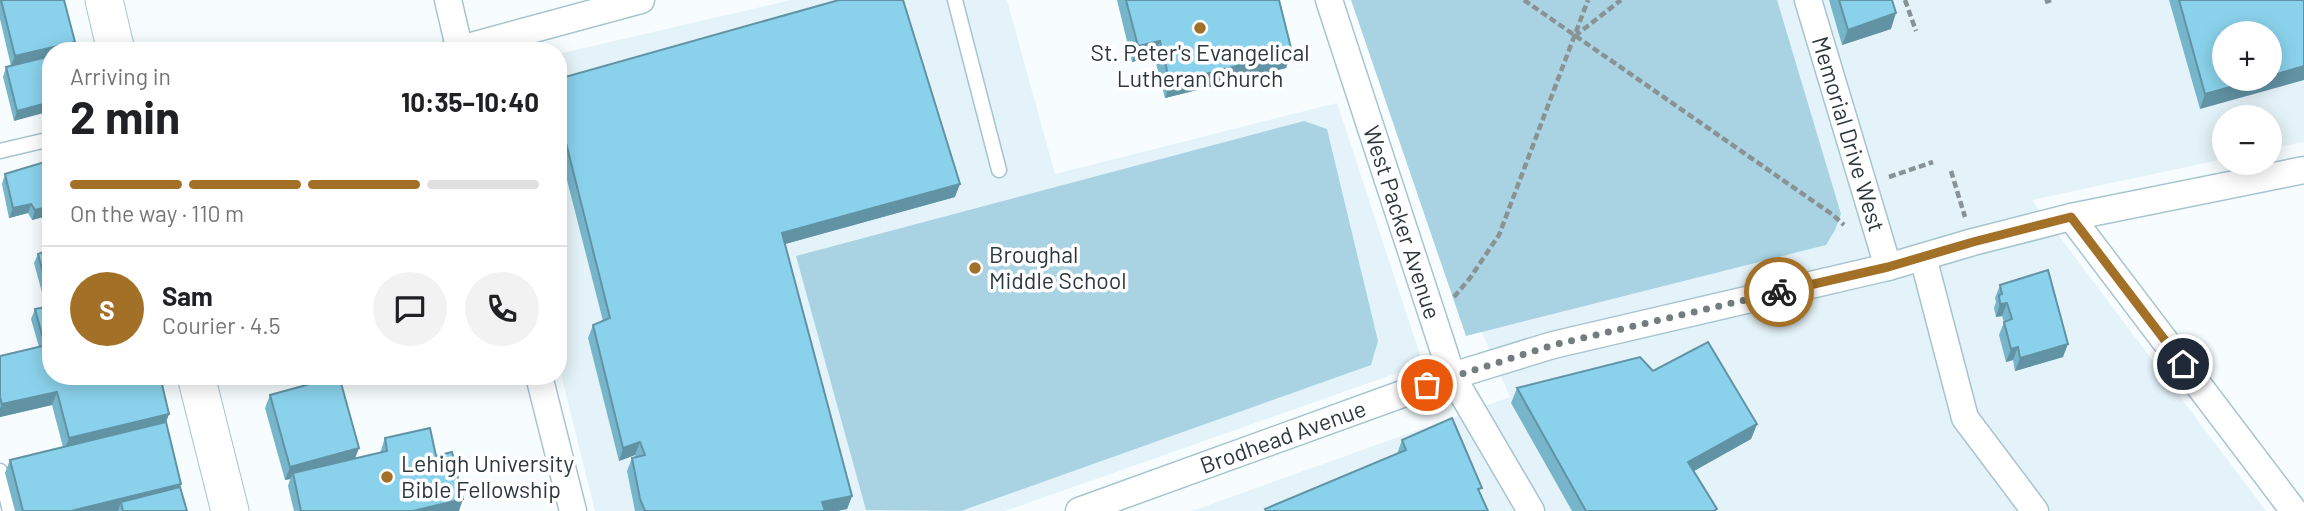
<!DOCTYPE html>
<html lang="en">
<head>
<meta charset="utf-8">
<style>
  body { margin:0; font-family:Barlow,sans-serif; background:#f2f2f2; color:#202124; height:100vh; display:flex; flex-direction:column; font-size:26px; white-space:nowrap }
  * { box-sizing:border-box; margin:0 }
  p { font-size:23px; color:#757577 }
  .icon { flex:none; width:38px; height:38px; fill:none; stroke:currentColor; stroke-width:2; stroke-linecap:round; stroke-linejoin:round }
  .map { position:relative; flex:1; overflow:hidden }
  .panel { position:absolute; left:42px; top:42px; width:525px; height:343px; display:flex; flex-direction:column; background:#fff; border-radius:28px; box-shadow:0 4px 18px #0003 }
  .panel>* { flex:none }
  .controls { position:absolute; left:2212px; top:21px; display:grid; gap:14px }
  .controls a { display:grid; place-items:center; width:70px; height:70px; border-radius:50%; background:#fff; box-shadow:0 4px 18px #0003; font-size:35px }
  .pin { position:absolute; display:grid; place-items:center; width:60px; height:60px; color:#fff; margin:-30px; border:4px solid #fff; border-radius:50%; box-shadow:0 2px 7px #0007 }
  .courier { position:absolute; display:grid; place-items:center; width:70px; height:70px; margin:-35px; border:5px solid #a37027; border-radius:50%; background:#fff; color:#222; box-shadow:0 2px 9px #0007 }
  .headline em { font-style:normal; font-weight:700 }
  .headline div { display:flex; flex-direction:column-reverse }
  .headline { display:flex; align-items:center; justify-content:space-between; height:119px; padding:0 28px }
  h1 { font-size:46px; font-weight:700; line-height:52px }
  .bar { display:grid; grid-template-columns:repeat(4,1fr); gap:10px 7px; align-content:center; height:84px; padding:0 28px }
  .bar i { height:9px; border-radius:5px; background:#e0e0e0 }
  .bar .selected { background:#a37027 }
  .bar p { grid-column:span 4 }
  .line { display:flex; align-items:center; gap:18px; padding:0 28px; border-top:2px solid #e0e0e0 }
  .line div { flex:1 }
  .round { display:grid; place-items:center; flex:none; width:74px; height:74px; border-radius:37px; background:#f2f2f2 }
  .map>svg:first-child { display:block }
  .built { fill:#e4f3f9; fill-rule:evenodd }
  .green { fill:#a9d3e3 }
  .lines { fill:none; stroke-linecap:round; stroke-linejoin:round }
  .service-casing { stroke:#a7c4cf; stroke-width:17 }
  .minor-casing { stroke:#a7c4cf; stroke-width:29 }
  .secondary-casing { stroke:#a7c4cf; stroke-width:39 }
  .path { stroke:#899295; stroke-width:4.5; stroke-dasharray:7 3.5; stroke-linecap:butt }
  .service { stroke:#fff; stroke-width:14 }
  .minor { stroke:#fff; stroke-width:26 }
  .secondary { stroke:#fff; stroke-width:37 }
  .wall { fill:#77b5ca }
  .shaded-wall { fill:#6193a4 }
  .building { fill:#8ad2eb; stroke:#6193a4; stroke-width:2 }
  .done { stroke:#737d80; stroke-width:7; stroke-dasharray:0 12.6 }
  .route { stroke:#a37027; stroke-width:9 }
  .poi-dot { fill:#a37027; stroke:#fff; stroke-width:2.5 }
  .labels { text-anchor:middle; stroke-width:7; stroke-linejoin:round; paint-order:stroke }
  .poi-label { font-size:23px; fill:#2c383c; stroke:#fff; text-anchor:start }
  .street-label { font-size:23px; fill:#2c383c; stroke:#fff }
</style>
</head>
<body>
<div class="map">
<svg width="2304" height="511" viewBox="0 0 2304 511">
  <rect width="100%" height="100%" fill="#f7fdff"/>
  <!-- built -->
  <path class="built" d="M 791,0 L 1007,0 L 1055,174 L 1337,103 L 1423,364 L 1005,511 L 595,511 L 558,362 L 558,54 Z
    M 1361,0 L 2304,0 L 2304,142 L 2270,149 L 2270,117 L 2224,117 L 2224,159 L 2032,200 L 2266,511 L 1192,511 L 1510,397 L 1481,330 ZM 2224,33 L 2270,33 L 2270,79 L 2224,79 Z"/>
  <!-- green -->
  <path class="green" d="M 1351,0 L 1777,0 L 1841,214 L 1835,230 L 1826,245 L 1466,336 Z
    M 1304,121 L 1327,129 L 1378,341 L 1371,365 L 961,511 L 866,510 L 796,256 Z"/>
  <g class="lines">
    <!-- service casing -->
    <g class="service-casing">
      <path id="service" d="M 955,0 L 999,170
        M 0,151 L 51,139
        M 0,471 L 10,511"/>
    </g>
    <!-- minor casing -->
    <g class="minor-casing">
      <g id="minor">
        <path d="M 448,0 L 460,51"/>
        <path id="s1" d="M 1329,0 L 1452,376 L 1531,511"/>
        <path id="s2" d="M 1808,0 L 1888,267"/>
        <path d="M 453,51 L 641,0"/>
        <path d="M 2071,217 L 2294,511"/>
        <path d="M 1923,257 L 1965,418 L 2035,511"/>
        <path d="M 539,376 L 573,511"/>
        <path id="s3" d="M 1079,511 L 1452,376 L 1553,345 L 1888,267 L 1973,242 L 2071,217 L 2304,170"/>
      </g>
    </g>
    <!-- secondary casing -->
    <g class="secondary-casing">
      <path id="secondary" d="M 104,0 L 116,51
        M 196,376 L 230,511"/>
    </g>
    <!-- path -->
    <path class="path" d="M 1524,0 L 1833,215 L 1844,225
      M 1905,0 L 1916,31
      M 2045,2 L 2051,0
      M 1575,36 L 1621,0
      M 1951,171 L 1965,217
      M 1889,177 L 1933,162
      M 1454,297 L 1470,278 L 1499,235 L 1588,0"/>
    <!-- service -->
    <use href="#service" class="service"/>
    <!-- minor -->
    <use href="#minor" class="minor"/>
    <!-- secondary -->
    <use href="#secondary" class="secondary"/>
  </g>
  <!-- wall -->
  <path class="wall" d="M 0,0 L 64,0 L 75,42 L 72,50 L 14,121 L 3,77 L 6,67 L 11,66 L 0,19 Z
    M 1117,0 L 1279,0 L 1292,52 L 1286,68 L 1165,98 L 1154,56 L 1132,62 Z
    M 1829,0 L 1892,0 L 1891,29 L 1842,45 Z
    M 2169,0 L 2304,0 L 2200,109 Z
    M 558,79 L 955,197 L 785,244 L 852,496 L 847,509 L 837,511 L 635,511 L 627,471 L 632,458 L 636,457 L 635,455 L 619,461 L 588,338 L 593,325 L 603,321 L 558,145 Z
    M 5,174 L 51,215 L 32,220 L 28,213 L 9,218 L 2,184 Z
    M 51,249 L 51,376 L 169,414 L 166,422 L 181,484 L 180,487 L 187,511 L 15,511 L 5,473 L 10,460 L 63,447 L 52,405 L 0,417 L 0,356 L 39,347 L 31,319 L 35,309 L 46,307 L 34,263 L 38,254 Z
    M 2000,285 L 2063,357 L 2015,371 L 2013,360 L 2006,362 L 1999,335 L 2004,322 L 2002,316 L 1996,317 L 1994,308 L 1996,302 L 1995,298 Z
    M 1653,371 L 1757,424 L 1751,439 L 1694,471 L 1716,511 L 1572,511 L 1511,403 L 1517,388 Z
    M 270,395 L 359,448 L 355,458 L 380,453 L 385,438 L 436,456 L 459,511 L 294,511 L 288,486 L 290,479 L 285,480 L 265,408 Z
    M 1402,440 L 1480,493 L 1488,511 L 1265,511 L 1265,509 L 1397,454 Z"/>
  <!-- shaded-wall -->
  <path class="shaded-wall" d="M 1896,13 L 1891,29 L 1842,45 L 1848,30 Z
    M 1160,41 L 1154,56 L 1132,62 L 1138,46 Z
    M 75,42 L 72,51 L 51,51 L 51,56 L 11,66 L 15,56 Z
    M 1292,52 L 1286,68 L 1165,98 L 1170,83 Z
    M 2304,66 L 2304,80 L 2200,109 L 2205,94 L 2259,79 L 2270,79 L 2270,76 Z
    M 51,102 L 51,111 L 14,121 L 17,111 Z
    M 960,184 L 955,197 L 778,246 L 782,233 Z
    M 31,204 L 28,213 L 9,218 L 13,208 Z
    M 51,206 L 51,215 L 32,220 L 35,210 Z
    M 2007,303 L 2002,316 L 1996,317 L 2000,304 Z
    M 2068,344 L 2063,357 L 2015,371 L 2020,358 Z
    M 2018,347 L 2013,360 L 2006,362 L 2011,349 Z
    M 57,392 L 52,405 L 0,417 L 0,409 L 2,404 Z
    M 169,414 L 164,427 L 64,451 L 69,438 Z
    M 1757,424 L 1751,439 L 1683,477 L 1688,462 Z
    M 640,442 L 635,455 L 619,461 L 623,448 Z
    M 359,448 L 354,461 L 293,473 L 290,479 L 285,480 L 290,467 Z
    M 181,484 L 176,497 L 121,502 L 118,511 L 71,511 Z
    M 852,496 L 847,509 L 837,511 L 819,511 L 822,502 Z
    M 463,499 L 459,511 L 413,511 Z"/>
  <!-- building -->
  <path class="building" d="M 1,0 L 64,0 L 75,42 L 15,56 Z
    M 839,0 L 903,0 L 960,184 L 782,233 L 852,496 L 822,502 L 825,511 L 645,511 L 640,499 L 632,458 L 645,455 L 640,442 L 623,448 L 593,325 L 610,318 L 560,119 L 558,119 L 558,79 Z
    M 1126,0 L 1279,0 L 1292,52 L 1170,83 L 1160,41 L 1138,46 Z
    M 1839,0 L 1892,0 L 1896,13 L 1848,30 Z
    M 2179,0 L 2304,0 L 2304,66 L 2270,76 L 2270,33 L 2224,33 L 2224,79 L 2259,79 L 2205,94 Z
    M 51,56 L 51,102 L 17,111 L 6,67 Z
    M 51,160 L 51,206 L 35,210 L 31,204 L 13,208 L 5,174 Z
    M 51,249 L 51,298 L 50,298 L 38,254 Z
    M 2048,270 L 2068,344 L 2020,358 L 2018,347 L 2011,349 L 2004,322 L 2012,319 L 2007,303 L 2000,304 L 1999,295 L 2002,294 L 2000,285 Z
    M 51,306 L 51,344 L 45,346 L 35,309 Z
    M 1708,342 L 1757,424 L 1688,462 L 1717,509 L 1714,511 L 1586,511 L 1517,388 L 1640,357 L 1653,371 Z
    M 51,344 L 51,376 L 160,376 L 169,414 L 69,438 L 57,392 L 2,404 L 0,397 L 0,356 Z
    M 339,376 L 359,448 L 290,467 L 270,395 Z
    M 1452,418 L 1482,488 L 1478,489 L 1488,511 L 1266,511 L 1265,509 L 1406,450 L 1402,440 Z
    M 166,422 L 181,484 L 71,511 L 23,511 L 10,460 Z
    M 430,428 L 436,456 L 452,452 L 463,499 L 413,511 L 301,511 L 293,473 L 387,451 L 385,438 Z
    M 180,487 L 187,511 L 123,511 L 121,502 Z"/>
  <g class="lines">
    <!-- done -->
    <path class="done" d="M 1427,385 L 1553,345 L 1779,292"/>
    <!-- route -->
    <path class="route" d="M 1779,292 L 1888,267 L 1973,242 L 2071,217 L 2183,364"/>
  </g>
  <!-- markers -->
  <g class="poi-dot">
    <circle cx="1200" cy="28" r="7"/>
    <circle cx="975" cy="268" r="7"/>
    <circle cx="387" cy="477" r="7"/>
  </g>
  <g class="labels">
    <!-- poi labels -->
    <g class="poi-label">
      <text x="1200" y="61" text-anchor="middle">St. Peter's Evangelical<tspan x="1200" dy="26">Lutheran Church</tspan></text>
      <text x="989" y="263">Broughal<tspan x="989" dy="26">Middle School</tspan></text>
      <text x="401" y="472">Lehigh University<tspan x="401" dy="26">Bible Fellowship</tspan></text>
    </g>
    <!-- street labels -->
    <g class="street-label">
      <text dy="8" stroke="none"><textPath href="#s2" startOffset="140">Memorial Drive West</textPath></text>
      <text dy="8" stroke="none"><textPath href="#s1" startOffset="234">West Packer Avenue</textPath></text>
      <text dy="8" stroke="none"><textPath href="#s3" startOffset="217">Brodhead Avenue</textPath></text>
    </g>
  </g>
</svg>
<div class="controls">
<a>+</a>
<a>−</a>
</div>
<div class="pin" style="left:1427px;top:385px;background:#ea580c"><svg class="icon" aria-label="bag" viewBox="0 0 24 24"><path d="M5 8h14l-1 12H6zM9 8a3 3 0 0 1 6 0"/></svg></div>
<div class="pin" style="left:2183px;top:364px;background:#1f2937"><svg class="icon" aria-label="home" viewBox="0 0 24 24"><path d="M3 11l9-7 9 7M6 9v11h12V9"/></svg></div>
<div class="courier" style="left:1779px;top:292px"><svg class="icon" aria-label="bike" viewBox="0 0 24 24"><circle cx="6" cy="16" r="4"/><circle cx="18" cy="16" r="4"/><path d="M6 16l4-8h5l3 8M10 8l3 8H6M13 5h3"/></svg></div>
<section class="panel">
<div class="headline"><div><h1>2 min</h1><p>Arriving in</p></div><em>10:35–10:40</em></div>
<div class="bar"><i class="selected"></i><i class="selected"></i><i class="selected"></i><i></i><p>On the way · 110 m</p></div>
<div class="line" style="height:126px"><b class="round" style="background:#a37027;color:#fff">S</b><div><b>Sam</b><p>Courier · 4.5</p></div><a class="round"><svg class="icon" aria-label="chat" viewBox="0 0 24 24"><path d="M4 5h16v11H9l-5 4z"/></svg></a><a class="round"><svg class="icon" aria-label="phone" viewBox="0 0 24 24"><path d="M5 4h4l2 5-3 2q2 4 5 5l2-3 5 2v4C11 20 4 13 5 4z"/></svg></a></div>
</section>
</div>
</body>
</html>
